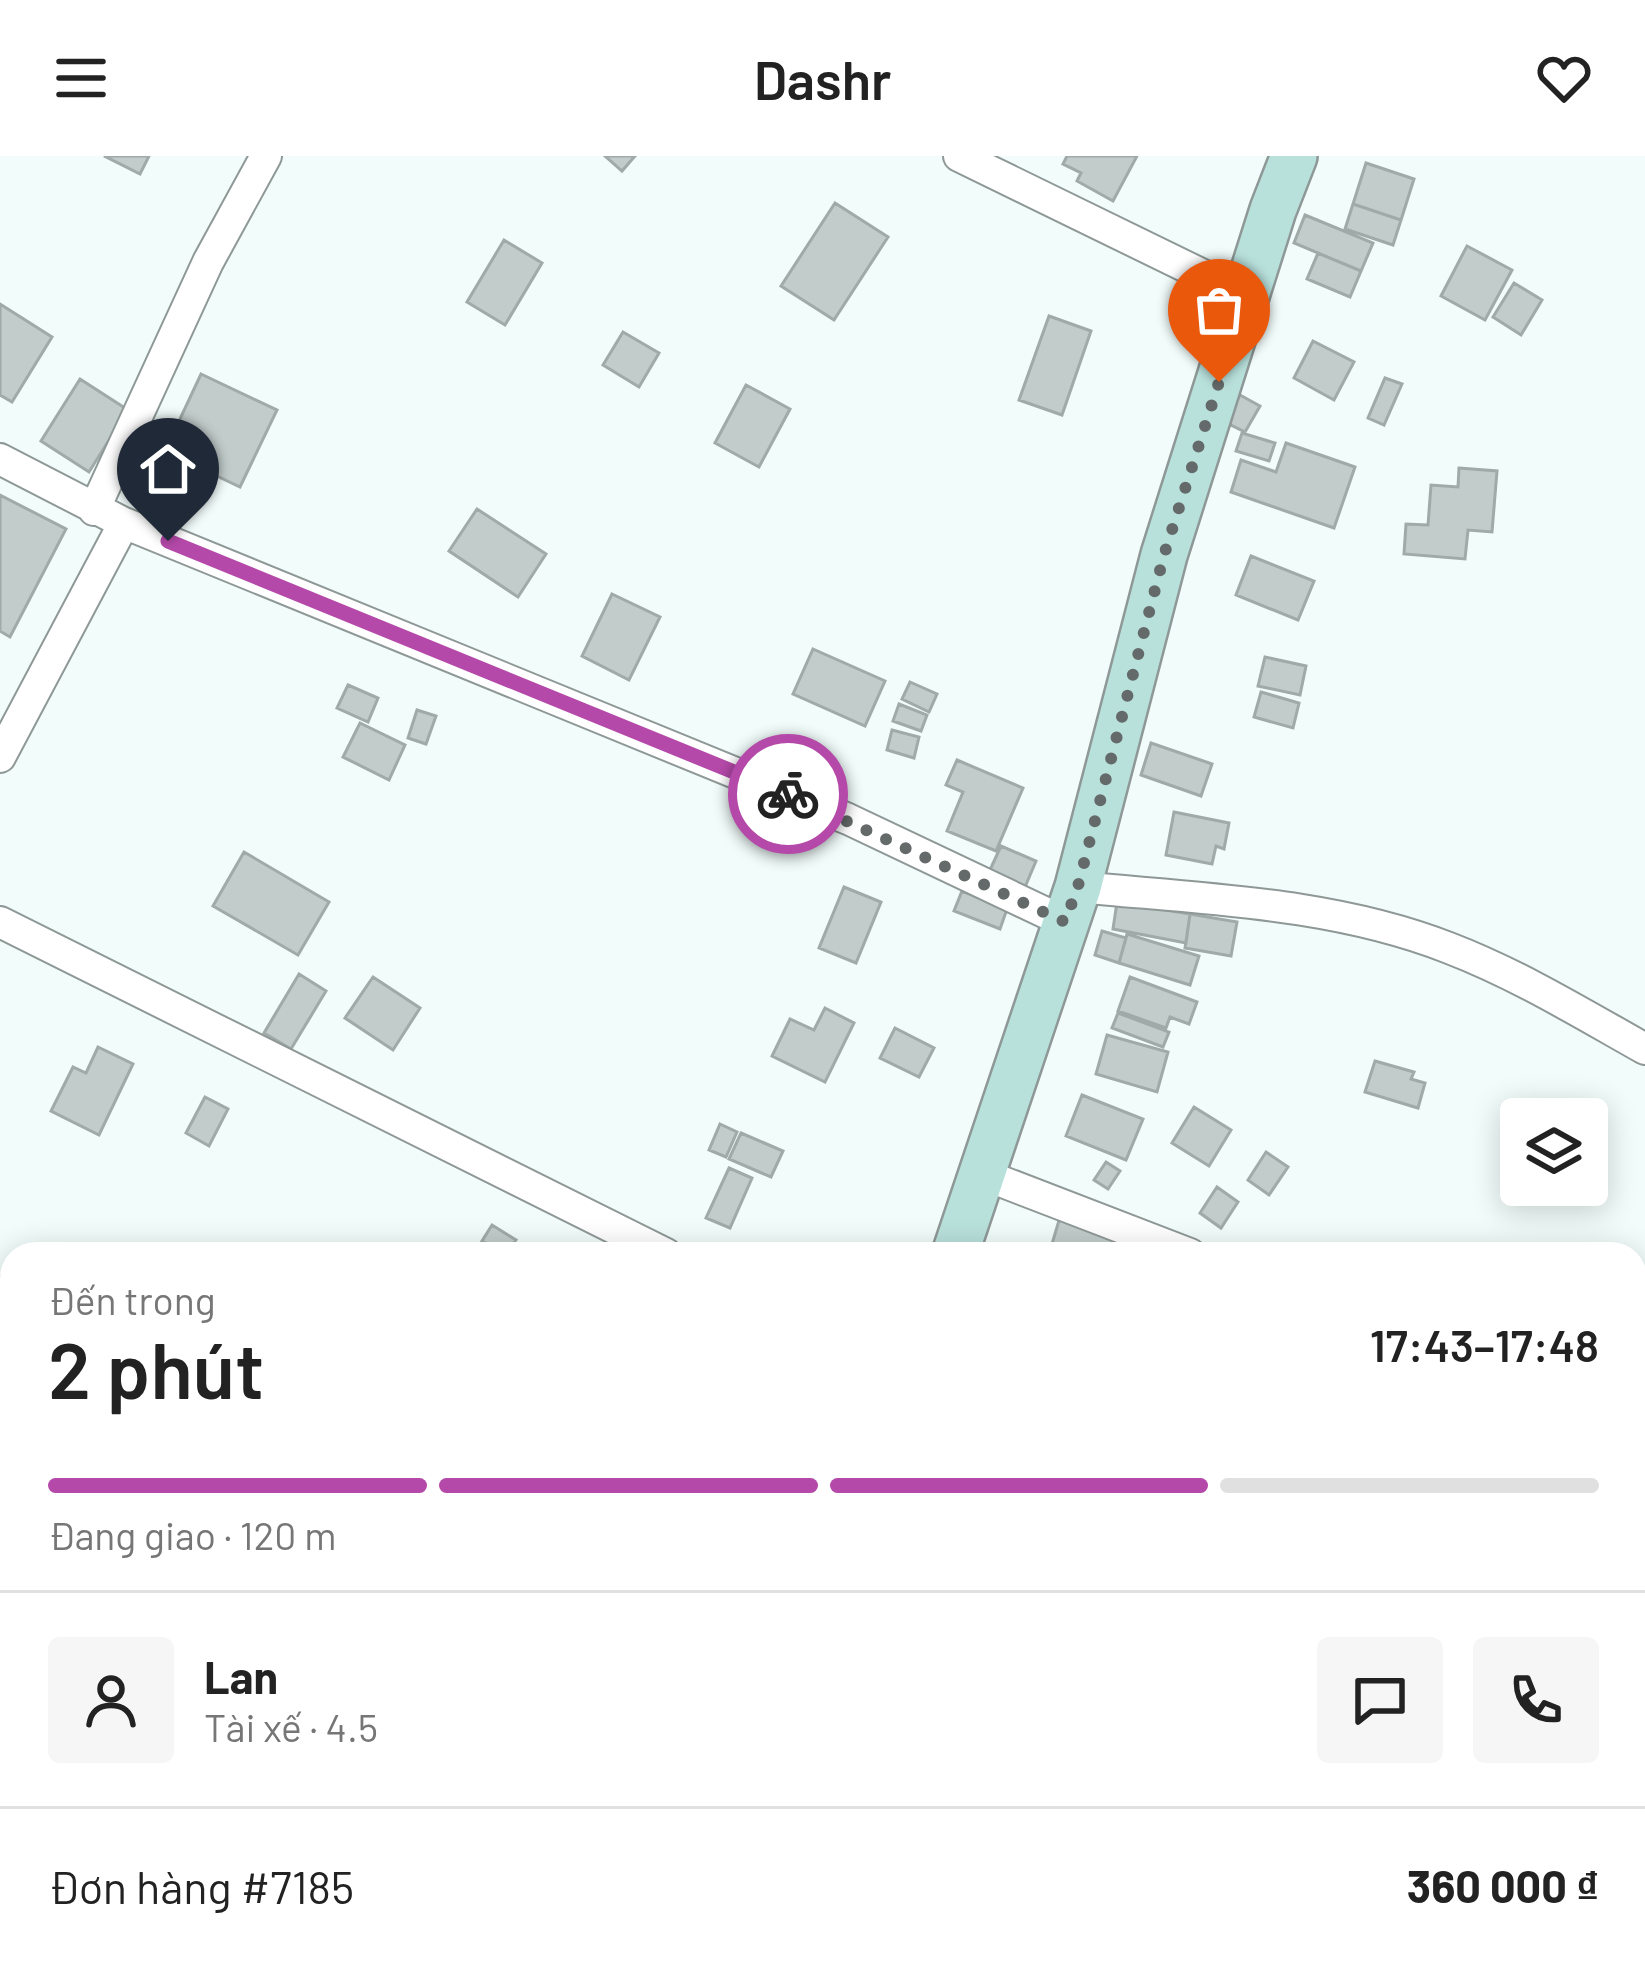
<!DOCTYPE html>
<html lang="vi">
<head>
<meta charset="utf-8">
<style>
  body { margin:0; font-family:Barlow,sans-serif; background:#f6f6f6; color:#222; height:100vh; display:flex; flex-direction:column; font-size:45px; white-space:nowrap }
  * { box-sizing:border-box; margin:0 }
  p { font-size:39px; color:#767676 }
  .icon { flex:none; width:66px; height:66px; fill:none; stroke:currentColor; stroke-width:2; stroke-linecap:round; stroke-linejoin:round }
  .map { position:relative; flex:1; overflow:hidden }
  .drawer { position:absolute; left:0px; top:1086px; width:1647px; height:747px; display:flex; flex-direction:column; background:#fff; border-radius:36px 36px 0 0; box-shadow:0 6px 30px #0003 }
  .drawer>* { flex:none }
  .fabs { position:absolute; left:1500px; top:942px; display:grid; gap:24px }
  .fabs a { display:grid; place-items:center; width:108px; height:108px; border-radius:12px; background:#fff; box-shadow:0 6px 30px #0003; font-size:60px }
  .pin { position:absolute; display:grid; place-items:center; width:102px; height:102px; color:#fff; margin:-123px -51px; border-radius:50% 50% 50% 0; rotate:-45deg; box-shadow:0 0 12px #0007 }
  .pin .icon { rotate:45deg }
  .courier { position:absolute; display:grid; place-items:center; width:120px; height:120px; margin:-60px; border:9px solid #b549a9; border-radius:50%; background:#fff; color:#222; box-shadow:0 3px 15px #0007 }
  .headline em { font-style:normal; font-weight:600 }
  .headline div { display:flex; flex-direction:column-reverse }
  .headline { display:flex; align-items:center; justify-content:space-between; height:204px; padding:0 48px }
  h1 { font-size:78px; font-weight:600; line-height:90px }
  .bar { display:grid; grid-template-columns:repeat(4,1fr); gap:18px 12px; align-content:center; height:144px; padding:0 48px }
  .bar i { height:15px; border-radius:9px; background:#e0e0e0 }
  .bar .active { background:#b549a9 }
  .bar p { grid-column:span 4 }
  .line { display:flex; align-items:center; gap:30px; padding:0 48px; border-top:3px solid #e0e0e0 }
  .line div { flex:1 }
  .round { display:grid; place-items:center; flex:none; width:126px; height:126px; border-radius:12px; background:#f6f6f6 }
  header { display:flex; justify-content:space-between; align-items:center; height:156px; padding:0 48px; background:#fff; font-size:54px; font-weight:600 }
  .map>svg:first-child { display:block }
  .building { fill:#c2cdcb; stroke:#a0aaa8; stroke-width:3 }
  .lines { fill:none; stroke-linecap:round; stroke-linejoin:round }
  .street-casing { stroke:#8e9896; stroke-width:34 }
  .secondary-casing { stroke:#8e9896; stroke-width:50 }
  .street { stroke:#fff; stroke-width:30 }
  .secondary { stroke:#b9e1dc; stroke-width:45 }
  .done { stroke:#646a69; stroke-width:12; stroke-dasharray:0 21.6 }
  .route { stroke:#b549a9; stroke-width:15 }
</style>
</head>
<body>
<header><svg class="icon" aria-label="menu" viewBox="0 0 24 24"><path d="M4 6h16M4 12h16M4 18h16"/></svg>Dashr<svg class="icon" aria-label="heart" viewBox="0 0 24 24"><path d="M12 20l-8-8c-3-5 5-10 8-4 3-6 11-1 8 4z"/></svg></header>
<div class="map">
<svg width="1645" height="1831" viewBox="0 0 1645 1831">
  <rect width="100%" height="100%" fill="#f2fdfb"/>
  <!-- building -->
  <path class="building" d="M 104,0 L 149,0 L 140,18 Z
    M 605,0 L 635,0 L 622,15 Z
    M 1067,0 L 1137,0 L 1113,45 L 1077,25 L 1081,17 L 1063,8 Z
    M 1366,7 L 1414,23 L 1401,64 L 1353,48 Z
    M 835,47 L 888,81 L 834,164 L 781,130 Z
    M 1353,48 L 1401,64 L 1393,89 L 1345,73 Z
    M 1305,59 L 1373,87 L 1361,115 L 1294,87 Z
    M 504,84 L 542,107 L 505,169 L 467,146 Z
    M 1467,90 L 1512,114 L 1485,164 L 1441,140 Z
    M 1318,97 L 1361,115 L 1350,141 L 1307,123 Z
    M 1514,127 L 1542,144 L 1521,179 L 1493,161 Z
    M 0,148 L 52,181 L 12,246 L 0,239 Z
    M 1049,160 L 1091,175 L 1062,259 L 1019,244 Z
    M 623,176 L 659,197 L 639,231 L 603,209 Z
    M 1313,185 L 1354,206 L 1334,244 L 1294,222 Z
    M 201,218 L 277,254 L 240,331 L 165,295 Z
    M 1385,222 L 1402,228 L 1384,269 L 1368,262 Z
    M 80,223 L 128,254 L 89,316 L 41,285 Z
    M 746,229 L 790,253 L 759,311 L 715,287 Z
    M 1240,239 L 1260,250 L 1245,276 L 1225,266 Z
    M 1242,277 L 1275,287 L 1269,305 L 1236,295 Z
    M 1286,287 L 1355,311 L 1334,372 L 1231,336 L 1241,304 L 1276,316 Z
    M 1459,312 L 1497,315 L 1492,376 L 1468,374 L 1465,403 L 1404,398 L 1406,368 L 1428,369 L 1431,329 L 1458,331 Z
    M 0,339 L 66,373 L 10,481 L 0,475 Z
    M 477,353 L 546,398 L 518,441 L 449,395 Z
    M 1251,400 L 1314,425 L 1298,464 L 1236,439 Z
    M 612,438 L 660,461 L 629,524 L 582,500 Z
    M 813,493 L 885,525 L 865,570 L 793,538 Z
    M 1265,501 L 1306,510 L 1300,539 L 1258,530 Z
    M 910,526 L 937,538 L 929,556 L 902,543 Z
    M 348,529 L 378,542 L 368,566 L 337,552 Z
    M 1261,536 L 1299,547 L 1293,572 L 1254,561 Z
    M 899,548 L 927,559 L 921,575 L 893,565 Z
    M 417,554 L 436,560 L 426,588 L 408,582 Z
    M 360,567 L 405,589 L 389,624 L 343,601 Z
    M 892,574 L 919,581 L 914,602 L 887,594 Z
    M 1151,587 L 1212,608 L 1201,640 L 1141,619 Z
    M 957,604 L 1023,632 L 996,695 L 947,675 L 963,636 L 946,629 Z
    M 1174,656 L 1229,667 L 1224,693 L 1216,690 L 1212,708 L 1166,699 Z
    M 1001,690 L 1036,705 L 1025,731 L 989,716 Z
    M 244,696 L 329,746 L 298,799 L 213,750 Z
    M 844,731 L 881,746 L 856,807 L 819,792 Z
    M 962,735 L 1007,753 L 1000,773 L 954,755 Z
    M 1117,746 L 1190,758 L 1186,787 L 1113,773 Z
    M 1190,758 L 1237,766 L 1231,800 L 1185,792 Z
    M 1102,775 L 1126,782 L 1119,807 L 1095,799 Z
    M 1127,778 L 1199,800 L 1190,829 L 1119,807 Z
    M 299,818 L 326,835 L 291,893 L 264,877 Z
    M 373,821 L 420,852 L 393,894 L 345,862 Z
    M 1130,821 L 1197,846 L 1189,868 L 1170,861 L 1166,872 L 1118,855 Z
    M 825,852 L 854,867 L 825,926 L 772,900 L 790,863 L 814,874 Z
    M 1118,857 L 1169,876 L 1163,891 L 1112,872 Z
    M 895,872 L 934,892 L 919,921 L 880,902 Z
    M 1107,879 L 1168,896 L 1157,936 L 1096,918 Z
    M 98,891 L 133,908 L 99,979 L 51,955 L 73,911 L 86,917 Z
    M 1375,905 L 1414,916 L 1411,923 L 1425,927 L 1418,952 L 1365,936 Z
    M 1082,939 L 1143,963 L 1126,1004 L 1066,980 Z
    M 205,941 L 228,953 L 209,990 L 186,977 Z
    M 1194,951 L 1231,974 L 1209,1010 L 1172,987 Z
    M 720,968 L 737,976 L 726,1001 L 709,994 Z
    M 741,977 L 783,995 L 771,1021 L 729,1003 Z
    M 1266,996 L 1288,1011 L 1269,1039 L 1248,1024 Z
    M 1106,1006 L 1120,1015 L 1108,1033 L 1094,1024 Z
    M 729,1012 L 752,1022 L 730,1072 L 706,1062 Z
    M 1217,1031 L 1238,1046 L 1221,1072 L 1200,1057 Z
    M 1060,1061 L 1133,1082 L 1129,1098 L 1049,1098 Z
    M 492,1069 L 516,1084 L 506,1098 L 482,1085 Z
    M 0,1120 L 12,1129 L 12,1182 L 0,1173 Z
    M 308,1821 L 387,1821 L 379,1831 L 301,1831 Z
    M 542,1821 L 607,1821 L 601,1831 L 556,1831 Z
    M 614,1821 L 656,1821 L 651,1831 L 609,1831 Z
    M 749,1821 L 796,1821 L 799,1822 L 795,1831 L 757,1831 L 747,1827 Z
    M 807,1821 L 859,1821 L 855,1831 L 832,1831 Z
    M 859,1821 L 894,1821 L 890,1831 L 855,1831 Z"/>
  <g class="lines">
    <!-- street casing -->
    <g class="street-casing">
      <path id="street" d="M 959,0 L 1246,140
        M 0,303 L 124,367 L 848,663 L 1065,766
        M 94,354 L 208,106 L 266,0
        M 0,601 L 124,367
        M 1078,731 C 1201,743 1332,746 1449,792 C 1517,818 1581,857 1645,893
        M 0,766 L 666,1098
        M 982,1018 L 1190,1098
        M 0,1248 L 12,1253
        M 1635,1426 L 1645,1435
        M 0,1776 L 12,1784
        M 63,1821 L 77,1831"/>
    </g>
    <!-- secondary casing -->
    <g class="secondary-casing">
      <path id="secondary" d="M 955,1098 L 1078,731 L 1164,399 L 1273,54 L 1294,0
        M 698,1831 L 701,1821"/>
    </g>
    <!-- street -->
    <use href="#street" class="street"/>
    <!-- secondary -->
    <use href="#secondary" class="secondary"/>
  </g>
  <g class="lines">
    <!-- done -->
    <path class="done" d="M 788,638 L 1065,766 L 1078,730 L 1164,399 L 1219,226"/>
    <!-- route -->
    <path class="route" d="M 168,385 L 788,638"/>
  </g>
</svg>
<div class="fabs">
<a><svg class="icon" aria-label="layers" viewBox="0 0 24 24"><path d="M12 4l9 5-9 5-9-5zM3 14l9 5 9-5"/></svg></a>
</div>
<div class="pin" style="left:1219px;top:226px;background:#ea580c"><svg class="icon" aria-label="bag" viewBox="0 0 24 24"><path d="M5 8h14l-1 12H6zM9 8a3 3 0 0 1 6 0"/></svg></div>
<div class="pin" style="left:168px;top:385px;background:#1f2937"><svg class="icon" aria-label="home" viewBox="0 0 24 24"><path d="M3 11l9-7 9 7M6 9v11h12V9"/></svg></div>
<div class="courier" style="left:788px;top:638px"><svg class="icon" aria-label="bike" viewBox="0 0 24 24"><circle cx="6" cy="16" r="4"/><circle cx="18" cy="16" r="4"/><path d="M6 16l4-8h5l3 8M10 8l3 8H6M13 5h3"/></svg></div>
<section class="drawer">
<div class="headline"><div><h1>2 phút</h1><p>Đến trong</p></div><em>17:43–17:48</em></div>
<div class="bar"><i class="active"></i><i class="active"></i><i class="active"></i><i></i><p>Đang giao · 120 m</p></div>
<div class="line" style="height:216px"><a class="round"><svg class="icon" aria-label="person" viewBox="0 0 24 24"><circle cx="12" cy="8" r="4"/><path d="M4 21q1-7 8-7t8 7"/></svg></a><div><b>Lan</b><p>Tài xế · 4.5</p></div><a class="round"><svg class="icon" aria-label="chat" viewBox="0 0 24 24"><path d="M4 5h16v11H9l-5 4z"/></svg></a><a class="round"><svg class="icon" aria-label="phone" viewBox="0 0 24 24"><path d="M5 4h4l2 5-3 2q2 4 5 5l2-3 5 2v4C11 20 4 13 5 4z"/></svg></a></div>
<div class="line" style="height:156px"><div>Đơn hàng #7185</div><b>360 000 ₫</b></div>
</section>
</div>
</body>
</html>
